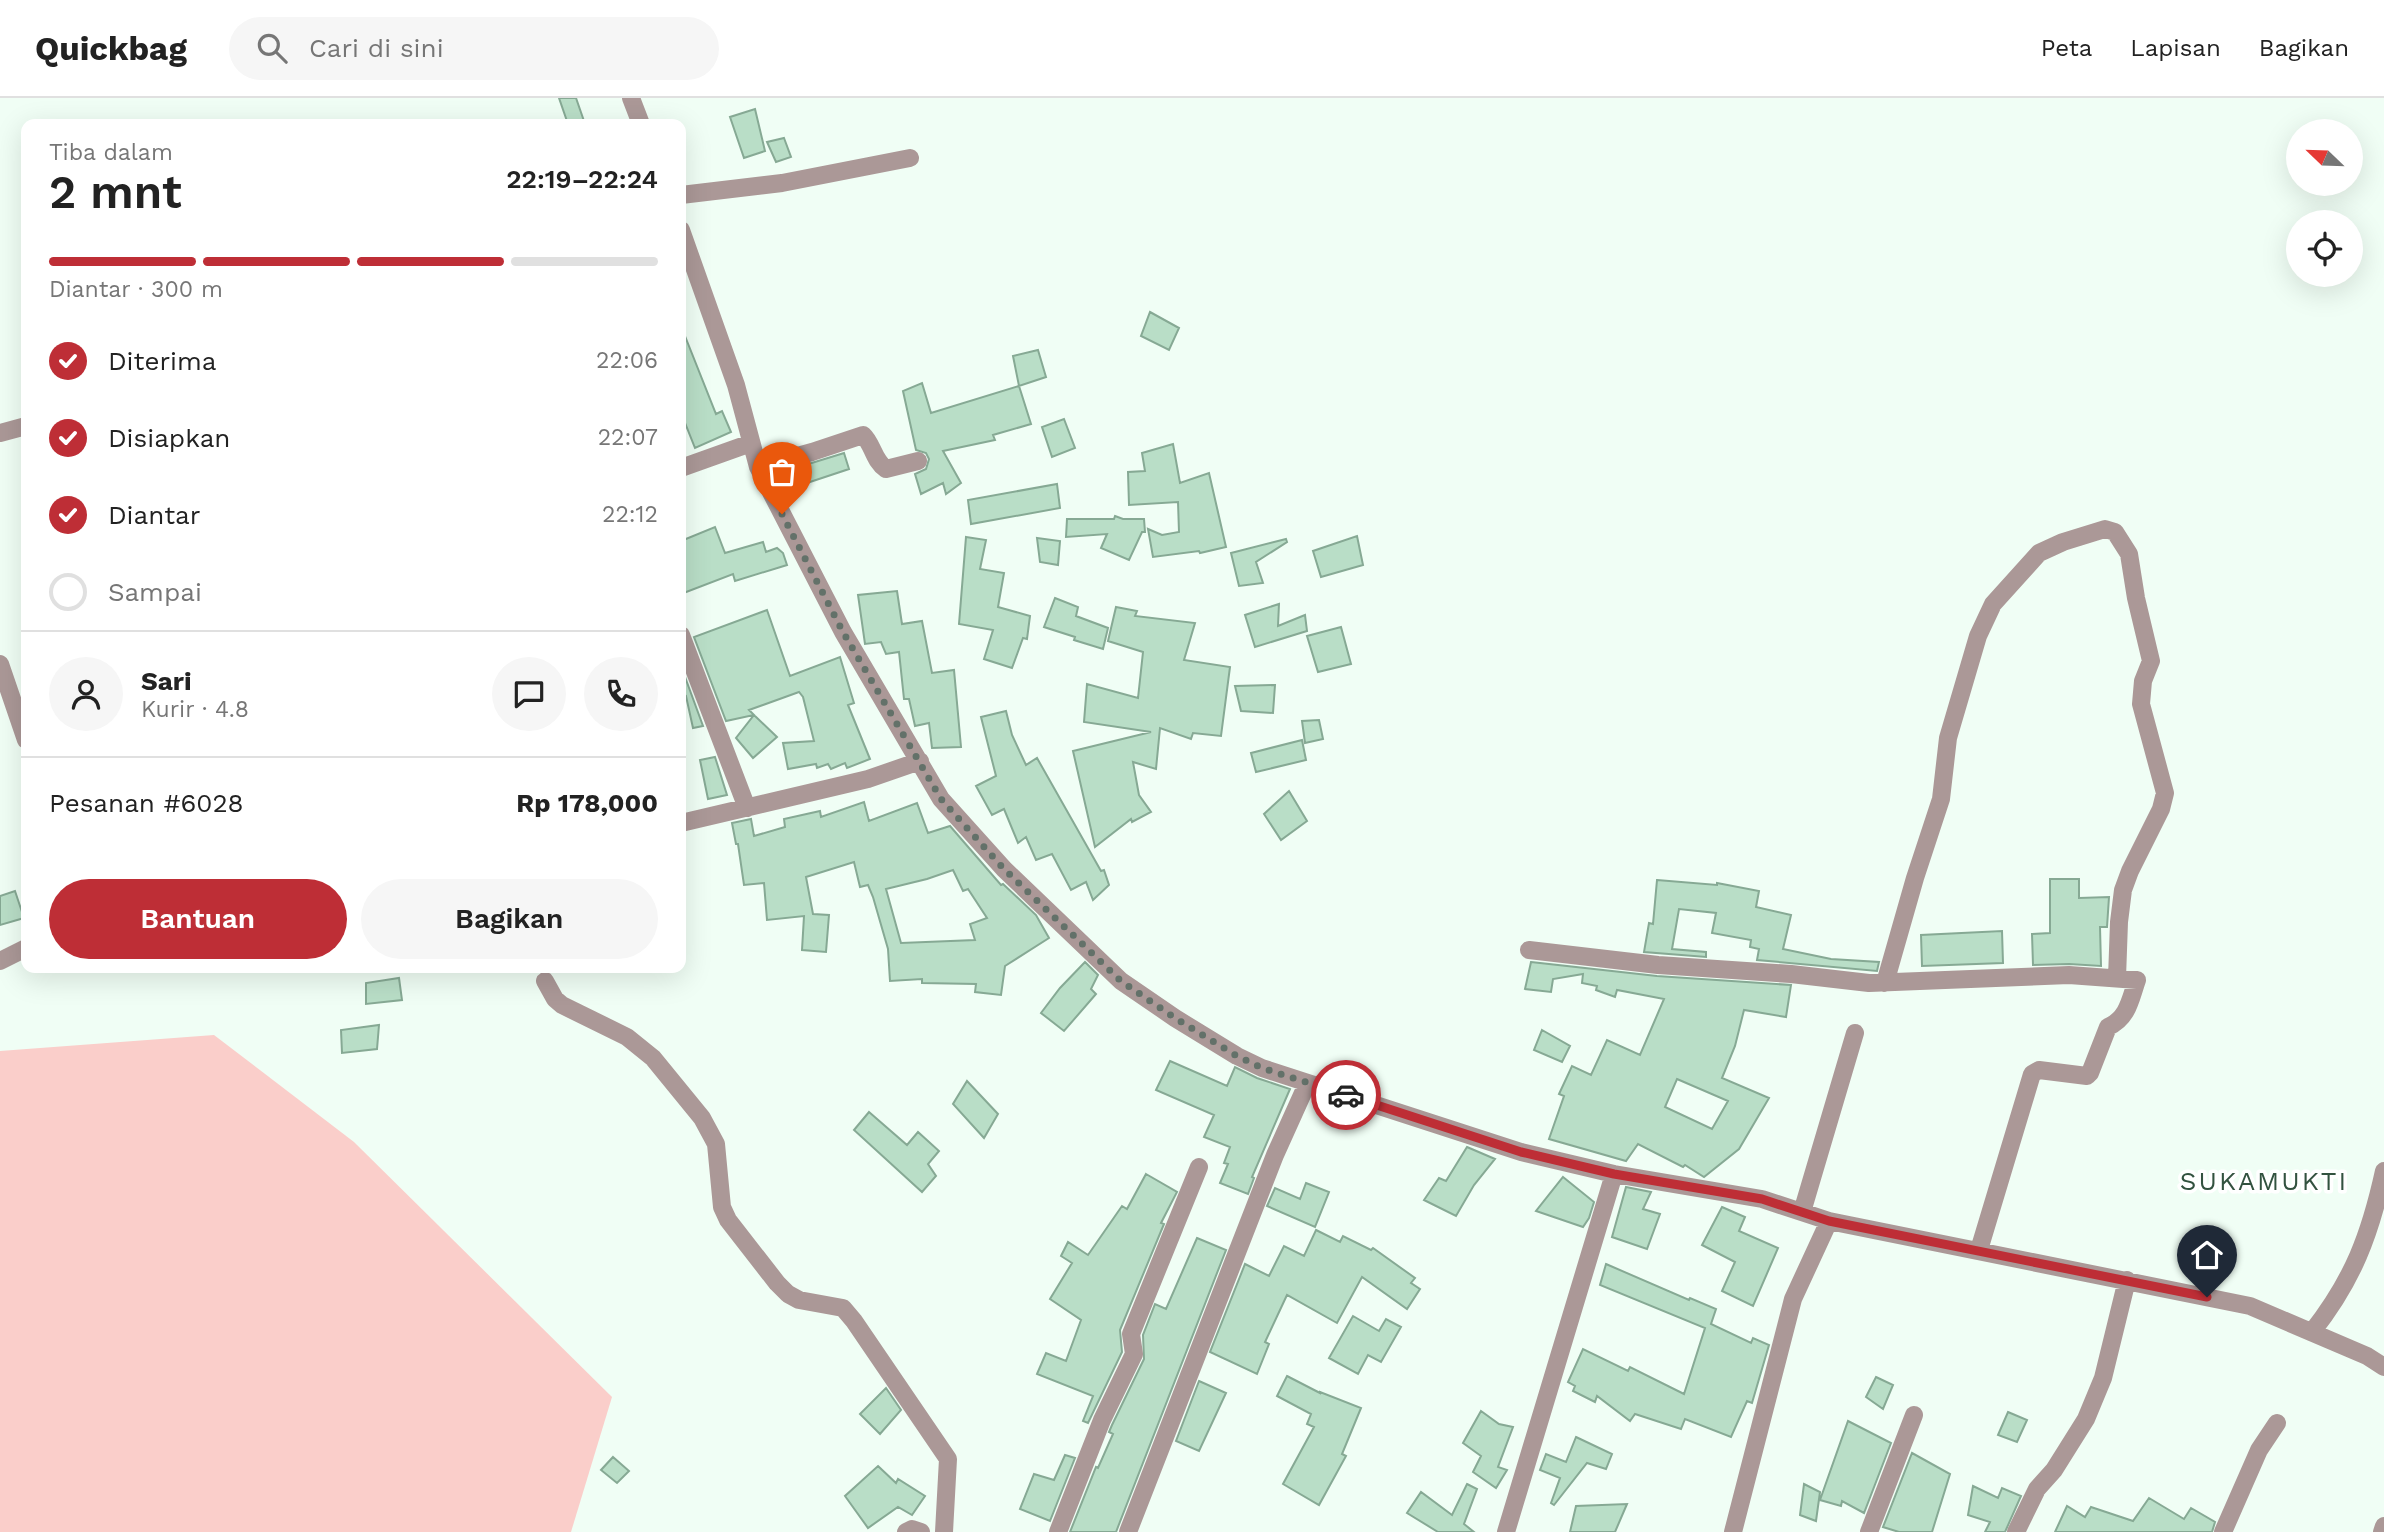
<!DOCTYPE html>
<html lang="id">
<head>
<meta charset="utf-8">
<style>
  body { margin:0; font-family:"Work Sans",sans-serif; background:#f6f6f6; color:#222; height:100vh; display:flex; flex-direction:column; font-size:26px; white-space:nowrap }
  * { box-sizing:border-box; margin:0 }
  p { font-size:23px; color:#767676 }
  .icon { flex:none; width:38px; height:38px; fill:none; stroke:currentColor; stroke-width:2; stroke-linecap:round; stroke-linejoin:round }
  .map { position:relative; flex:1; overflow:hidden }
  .sheet { position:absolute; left:21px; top:21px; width:665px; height:854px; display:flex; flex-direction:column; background:#fff; border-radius:14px; box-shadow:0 7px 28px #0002 }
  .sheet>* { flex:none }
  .needle { width:46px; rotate:293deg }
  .controls { position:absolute; left:2286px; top:21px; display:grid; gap:14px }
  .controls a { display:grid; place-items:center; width:77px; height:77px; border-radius:50%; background:#fff; box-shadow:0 7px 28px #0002; font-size:35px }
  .pin { position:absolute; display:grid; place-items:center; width:60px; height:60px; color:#fff; margin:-72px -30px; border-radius:50% 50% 50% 0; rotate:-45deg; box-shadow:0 0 7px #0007 }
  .pin .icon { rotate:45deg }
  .courier { position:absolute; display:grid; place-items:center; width:70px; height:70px; margin:-35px; border:5px solid #be2e36; border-radius:50%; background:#fff; color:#222; box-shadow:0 2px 9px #0007 }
  .head em { font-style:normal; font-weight:600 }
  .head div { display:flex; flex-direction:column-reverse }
  .head { display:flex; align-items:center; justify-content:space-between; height:119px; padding:0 28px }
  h1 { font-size:46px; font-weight:600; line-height:52px }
  .bar { display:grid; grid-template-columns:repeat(4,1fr); gap:10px 7px; align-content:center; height:84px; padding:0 28px }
  .bar i { height:9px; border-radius:5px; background:#e0e0e0 }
  .bar .current { background:#be2e36 }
  .bar p { grid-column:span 4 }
  .line { display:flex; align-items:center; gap:18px; padding:0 28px; border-top:2px solid #e0e0e0 }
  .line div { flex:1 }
  .round { display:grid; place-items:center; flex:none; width:74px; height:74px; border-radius:37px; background:#f6f6f6 }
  ol { padding:0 28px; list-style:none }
  li { display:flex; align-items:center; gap:21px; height:77px }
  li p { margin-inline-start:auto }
  li .icon { padding:7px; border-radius:50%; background:#be2e36; color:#fff; stroke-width:4 }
  li:last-child { color:#767676 }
  li i { width:38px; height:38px; border:4px solid #e0e0e0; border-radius:50% }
  .action { display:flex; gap:14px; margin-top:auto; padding:14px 28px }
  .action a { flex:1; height:80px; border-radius:42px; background:#be2e36; color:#fff; font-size:28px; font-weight:600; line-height:80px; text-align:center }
  .action a+a { background:#f6f6f6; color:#222 }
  header { display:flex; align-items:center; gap:42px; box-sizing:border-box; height:98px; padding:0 35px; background:#fff; border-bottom:2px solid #e0e0e0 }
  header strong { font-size:33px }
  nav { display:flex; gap:38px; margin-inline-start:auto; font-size:24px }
  .search { width:490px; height:63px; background:#f6f6f6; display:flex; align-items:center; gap:18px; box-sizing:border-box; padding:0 24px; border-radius:38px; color:#767676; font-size:26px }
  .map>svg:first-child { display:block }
  .green { fill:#faceca }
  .building { fill:#b9dec7; stroke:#86a994; stroke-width:2; fill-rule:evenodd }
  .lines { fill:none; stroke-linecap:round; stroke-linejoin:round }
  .minor { stroke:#ab9897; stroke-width:18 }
  .done { stroke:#637169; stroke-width:7; stroke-dasharray:0 12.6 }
  .route { stroke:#be2e36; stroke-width:9 }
  .labels { text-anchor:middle; stroke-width:7; stroke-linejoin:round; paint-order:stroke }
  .quarter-label { font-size:26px; letter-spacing:2px; fill:#32523f; stroke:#fff }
</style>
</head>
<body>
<header>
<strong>Quickbag</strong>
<div class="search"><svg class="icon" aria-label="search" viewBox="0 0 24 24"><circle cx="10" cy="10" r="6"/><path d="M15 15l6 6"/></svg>Cari di sini</div>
<nav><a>Peta</a><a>Lapisan</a><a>Bagikan</a></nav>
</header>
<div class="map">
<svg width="2384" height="1434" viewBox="0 0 2384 1434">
  <rect width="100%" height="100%" fill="#f0fef5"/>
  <!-- green -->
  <path class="green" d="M 214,937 L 354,1044 L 612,1299 L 571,1434 L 0,1434 L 0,953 Z"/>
  <!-- building -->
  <path class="building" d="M 559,0 L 576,0 L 585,26 L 568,26 Z
    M 755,11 L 765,53 L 744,60 L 730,19 Z
    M 784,40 L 791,59 L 776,64 L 767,44 Z
    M 1150,214 L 1179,230 L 1169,252 L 1141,238 Z
    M 681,228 L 716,316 L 722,313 L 731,334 L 695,350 L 685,325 L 681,327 Z
    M 1038,252 L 1046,279 L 1019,288 L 1013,258 Z
    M 922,285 L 931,315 L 1019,288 L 1031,326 L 993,337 L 995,342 L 943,353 L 961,385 L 946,396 L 943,385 L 921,396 L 915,376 L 926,371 L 929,361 L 926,355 L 916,352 L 903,293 Z
    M 1064,321 L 1075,350 L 1052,359 L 1042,329 Z
    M 1173,346 L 1180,385 L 1209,375 L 1226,449 L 1200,455 L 1199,453 L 1153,459 L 1148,431 L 1162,437 L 1179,434 L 1178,404 L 1129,407 L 1128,374 L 1145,373 L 1142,355 Z
    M 844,355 L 849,371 L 795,389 L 789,372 Z
    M 1057,386 L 1060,410 L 971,426 L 968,402 Z
    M 1115,418 L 1123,421 L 1144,421 L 1145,434 L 1142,434 L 1129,462 L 1101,450 L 1107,436 L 1066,439 L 1067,421 L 1114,421 Z
    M 715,429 L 725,455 L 763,444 L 766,454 L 777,450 L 783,455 L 787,467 L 735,483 L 733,476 L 681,496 L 681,443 Z
    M 1357,438 L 1363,467 L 1321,479 L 1313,453 Z
    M 966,439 L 986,442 L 980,471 L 1004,475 L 998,509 L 1030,518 L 1027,541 L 1023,540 L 1012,570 L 984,561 L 993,532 L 959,526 Z
    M 1037,440 L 1060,443 L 1058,467 L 1040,464 Z
    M 1286,441 L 1287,444 L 1256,464 L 1263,485 L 1239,488 L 1231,455 Z
    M 897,493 L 902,526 L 922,523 L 932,575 L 954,572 L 961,649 L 932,650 L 929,625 L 915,628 L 909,601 L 904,601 L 899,554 L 886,556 L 881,544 L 865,546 L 858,497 Z
    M 1055,500 L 1078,509 L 1076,518 L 1108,530 L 1103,551 L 1074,542 L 1075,539 L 1044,529 Z
    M 1279,506 L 1278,528 L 1305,517 L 1307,533 L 1255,549 L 1245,517 Z
    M 1116,509 L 1137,513 L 1135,518 L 1195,525 L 1184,562 L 1230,569 L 1221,638 L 1193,635 L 1191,641 L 1160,630 L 1156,671 L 1133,664 L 1139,697 L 1151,714 L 1132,724 L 1131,721 L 1095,749 L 1073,653 L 1151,634 L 1084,624 L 1087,586 L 1138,600 L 1143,554 L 1108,543 Z
    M 767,512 L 790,578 L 840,559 L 854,605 L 848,607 L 870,661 L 847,670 L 845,665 L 831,671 L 828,666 L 817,670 L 816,666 L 788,671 L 783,645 L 814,643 L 803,599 L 799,594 L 749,612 L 754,617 L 726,623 L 694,539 Z
    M 1341,529 L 1351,566 L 1318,574 L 1307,538 Z
    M 681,568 L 703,628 L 693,630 L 686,598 L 681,600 Z
    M 1275,587 L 1273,615 L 1241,613 L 1235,588 Z
    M 1006,613 L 1012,637 L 1026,667 L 1037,660 L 1101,773 L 1104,772 L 1109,787 L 1093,802 L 1086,784 L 1071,792 L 1052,756 L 1036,762 L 1026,739 L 1018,745 L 1004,711 L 992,717 L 976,688 L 996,678 L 981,619 Z
    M 754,617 L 777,639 L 753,660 L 736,640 Z
    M 1319,622 L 1323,641 L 1305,645 L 1302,623 Z
    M 1302,642 L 1306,662 L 1256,674 L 1251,655 Z
    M 715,659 L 727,697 L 708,701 L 700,662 Z
    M 1289,693 L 1307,723 L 1281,742 L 1264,716 Z
    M 864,704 L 869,723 L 917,705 L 928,735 L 950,728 L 1001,787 L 1003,786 L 1036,817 L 1049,840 L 1005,868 L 1001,897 L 975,894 L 976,886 L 922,885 L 922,881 L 890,883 L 888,851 L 873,799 L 868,787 L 860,789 L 854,764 L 806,779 L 813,816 L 829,817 L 826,854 L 802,852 L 804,818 L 767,822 L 764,785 L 744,787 L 738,746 L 736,746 L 732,725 L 751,721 L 754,738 L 785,729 L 784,721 L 820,713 L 821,719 ZM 953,772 L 963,793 L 968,791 L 987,820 L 970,826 L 975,842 L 901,845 L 886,791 L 927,781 Z
    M 2050,781 L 2079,781 L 2079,800 L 2109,799 L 2107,829 L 2100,829 L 2101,868 L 2069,866 L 2033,867 L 2032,836 L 2050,835 Z
    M 1657,782 L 1717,787 L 1717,785 L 1759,793 L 1756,809 L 1791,817 L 1783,851 L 1831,861 L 1879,864 L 1877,873 L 1757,862 L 1759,851 L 1750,849 L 1751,842 L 1712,835 L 1716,815 L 1679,811 L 1672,851 L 1706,854 L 1706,859 L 1644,854 L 1649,825 L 1653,826 Z
    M 15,793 L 24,820 L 0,827 L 0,798 Z
    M 2002,833 L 2003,865 L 1922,868 L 1921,837 Z
    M 1085,864 L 1098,877 L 1091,891 L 1096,896 L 1064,933 L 1041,915 L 1060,890 Z
    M 1531,864 L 1657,878 L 1791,887 L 1786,919 L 1744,912 L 1735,948 L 1722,980 L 1769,1000 L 1739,1051 L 1704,1079 L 1685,1067 L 1683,1069 L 1638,1046 L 1626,1063 L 1549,1041 L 1564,998 L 1559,996 L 1572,968 L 1591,977 L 1607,942 L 1640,957 L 1664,901 L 1617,892 L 1615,899 L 1596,892 L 1597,888 L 1582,885 L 1583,876 L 1553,881 L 1551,894 L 1525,891 ZM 1677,981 L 1728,1003 L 1712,1031 L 1665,1009 Z
    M 399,880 L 402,902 L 366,906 L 366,885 Z
    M 379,927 L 377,951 L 342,955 L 341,932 Z
    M 1542,932 L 1570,948 L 1562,964 L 1534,952 Z
    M 1170,963 L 1227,988 L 1235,969 L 1257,980 L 1290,991 L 1252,1079 L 1254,1080 L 1248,1096 L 1220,1085 L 1228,1066 L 1224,1065 L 1230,1049 L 1204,1039 L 1214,1017 L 1156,992 Z
    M 967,983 L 998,1016 L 984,1040 L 953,1006 Z
    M 869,1014 L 907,1047 L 918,1034 L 939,1053 L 928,1066 L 936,1078 L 922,1094 L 854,1032 Z
    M 1467,1049 L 1495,1061 L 1474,1087 L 1456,1118 L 1424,1102 L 1439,1080 L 1446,1083 Z
    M 1146,1076 L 1177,1094 L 1161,1125 L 1164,1126 L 1120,1232 L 1122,1254 L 1088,1325 L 1083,1323 L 1093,1298 L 1037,1276 L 1046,1255 L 1066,1263 L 1081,1222 L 1050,1201 L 1072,1165 L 1061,1158 L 1068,1144 L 1088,1157 L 1122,1108 L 1127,1111 Z
    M 1563,1079 L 1594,1104 L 1589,1120 L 1583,1129 L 1536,1113 Z
    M 1306,1085 L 1329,1094 L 1315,1129 L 1267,1108 L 1275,1090 L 1300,1101 Z
    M 1626,1089 L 1651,1094 L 1643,1111 L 1660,1116 L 1647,1151 L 1612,1139 Z
    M 1722,1109 L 1745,1119 L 1739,1133 L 1778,1150 L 1753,1208 L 1722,1193 L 1735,1164 L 1702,1147 Z
    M 1316,1132 L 1340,1144 L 1343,1138 L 1371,1152 L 1373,1150 L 1415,1180 L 1411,1185 L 1420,1191 L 1407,1211 L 1362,1179 L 1337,1225 L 1287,1197 L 1265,1244 L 1269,1246 L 1257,1276 L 1210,1254 L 1245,1166 L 1269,1178 L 1284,1148 L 1304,1158 Z
    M 1197,1140 L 1226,1152 L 1116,1434 L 1070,1434 L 1096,1369 L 1098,1370 L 1113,1336 L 1109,1334 L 1112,1327 L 1144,1261 L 1143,1237 L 1155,1206 L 1166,1211 Z
    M 1606,1166 L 1689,1202 L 1690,1200 L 1716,1211 L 1711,1226 L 1751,1245 L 1753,1240 L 1769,1247 L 1752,1305 L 1747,1303 L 1731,1339 L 1685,1321 L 1681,1331 L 1635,1316 L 1630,1323 L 1597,1298 L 1595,1304 L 1573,1293 L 1575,1288 L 1568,1284 L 1583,1251 L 1628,1273 L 1630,1269 L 1684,1296 L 1705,1230 L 1600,1187 Z
    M 1353,1218 L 1379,1233 L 1386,1221 L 1401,1229 L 1381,1264 L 1368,1257 L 1358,1276 L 1329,1260 Z
    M 1287,1278 L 1320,1295 L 1320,1294 L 1361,1310 L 1342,1356 L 1346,1358 L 1319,1407 L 1283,1386 L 1314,1329 L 1307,1326 L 1311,1316 L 1277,1298 Z
    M 1876,1279 L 1893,1287 L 1883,1311 L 1866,1299 Z
    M 1199,1283 L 1226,1295 L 1199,1353 L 1176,1343 Z
    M 886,1290 L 901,1312 L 880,1336 L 860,1316 Z
    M 1481,1313 L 1499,1326 L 1513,1329 L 1498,1369 L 1507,1372 L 1496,1390 L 1473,1374 L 1481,1358 L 1463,1345 Z
    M 2008,1314 L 2027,1322 L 2017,1344 L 1998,1337 Z
    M 1848,1323 L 1891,1345 L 1864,1415 L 1842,1403 L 1841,1408 L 1820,1402 Z
    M 1576,1339 L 1612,1356 L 1606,1371 L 1587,1365 L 1554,1407 L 1551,1405 L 1560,1380 L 1540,1372 L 1546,1356 L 1566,1364 Z
    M 1912,1355 L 1950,1376 L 1932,1434 L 1899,1434 L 1883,1429 Z
    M 1065,1357 L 1075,1360 L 1050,1423 L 1020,1411 L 1034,1376 L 1054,1382 Z
    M 613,1359 L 629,1373 L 617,1385 L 601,1372 Z
    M 878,1368 L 896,1385 L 898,1381 L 925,1398 L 912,1417 L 898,1409 L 868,1430 L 845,1398 Z
    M 1467,1386 L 1477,1391 L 1464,1426 L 1474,1434 L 1438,1434 L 1407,1415 L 1421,1394 L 1452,1417 Z
    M 1804,1386 L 1820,1394 L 1816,1423 L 1800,1417 Z
    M 1973,1388 L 1998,1400 L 2002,1390 L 2021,1398 L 2005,1434 L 1985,1434 L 1990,1424 L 1968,1417 Z
    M 2149,1400 L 2184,1421 L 2191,1410 L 2215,1424 L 2212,1434 L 2055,1434 L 2067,1408 L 2085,1419 L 2091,1409 L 2133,1423 Z
    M 1627,1406 L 1615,1434 L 1570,1434 L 1576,1408 Z"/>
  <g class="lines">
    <!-- minor -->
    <path class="minor" d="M 631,0 L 641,26
      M 681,97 L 782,85 L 910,60
      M 681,132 L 736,287 L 758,369 L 843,534 L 941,701 L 1004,771 L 1121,883 L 1175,920 L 1237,958 L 1262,970 L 1521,1054 L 1614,1076 L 1762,1101 L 1829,1123 L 2250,1208 L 2367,1258 L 2384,1269
      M 0,335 L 26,328
      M 758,369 L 812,354 L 863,337 C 873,346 873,362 886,371 L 918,363
      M 681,370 L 751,345
      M 681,537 L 747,710
      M 0,566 L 26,642
      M 681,725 L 868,681 L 920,663
      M 1529,852 L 1658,867 L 1791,876 L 1869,885 L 2069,877 L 2137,882 C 2130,902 2128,920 2108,929 L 2090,975 L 2087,978 L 2039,972 L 2032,976 L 1979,1152
      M 0,863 L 26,850
      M 545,883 L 555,901 L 562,907 L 627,939 L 653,960 L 702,1020 L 716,1046 L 722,1109 L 728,1122 L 777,1185 L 788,1196 L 799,1202 L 843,1210 L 854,1223 L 948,1361 L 944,1434
      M 1885,885 L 1915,780 L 1941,701 L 1948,640 L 1978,538 L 1993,506 L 2039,455 L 2063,444 L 2105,431 L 2115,434 L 2129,456 L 2136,500 L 2151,563 L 2143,583 L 2141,606 L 2165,695 L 2161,711 L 2130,773 L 2123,792 L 2119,824 L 2117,880
      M 1802,1114 L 1855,935
      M 2312,1234 C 2353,1182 2370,1137 2384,1073
      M 906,1434 L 912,1431 L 921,1434
      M 1058,1434 L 1102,1322 L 1134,1256 L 1131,1236 L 1199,1069
      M 1128,1434 L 1275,1057 L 1307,986
      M 1506,1434 L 1614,1076
      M 1733,1434 L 1793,1201 L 1829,1123
      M 1869,1434 L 1914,1317
      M 2016,1434 L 2037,1391 L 2054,1372 L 2086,1321 L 2103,1280 L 2127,1182
      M 2223,1434 L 2259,1352 L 2277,1325
      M 2382,1434 L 2384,1428"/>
  </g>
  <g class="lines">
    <!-- done -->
    <path class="done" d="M 782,416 L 843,534 L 941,701 L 1004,771 L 1121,883 L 1175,920 L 1237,958 L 1262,970 L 1346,997"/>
    <!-- route -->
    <path class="route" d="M 1346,997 L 1521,1054 L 1614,1076 L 1762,1101 L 1829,1123 L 2207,1199"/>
  </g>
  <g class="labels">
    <!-- quarter labels -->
    <g class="quarter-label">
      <text x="2264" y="1092">SUKAMUKTI</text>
    </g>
  </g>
</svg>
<div class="controls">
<a><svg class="needle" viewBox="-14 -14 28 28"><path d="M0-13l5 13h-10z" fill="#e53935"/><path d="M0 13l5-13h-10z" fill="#767676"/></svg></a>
<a><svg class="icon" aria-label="locate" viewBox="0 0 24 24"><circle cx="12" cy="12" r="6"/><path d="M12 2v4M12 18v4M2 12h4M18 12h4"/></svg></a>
</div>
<div class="pin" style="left:782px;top:416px;background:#ea580c"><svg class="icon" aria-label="bag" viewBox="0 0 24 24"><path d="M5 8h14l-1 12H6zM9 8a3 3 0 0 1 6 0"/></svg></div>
<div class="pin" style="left:2207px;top:1199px;background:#1f2937"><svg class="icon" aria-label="home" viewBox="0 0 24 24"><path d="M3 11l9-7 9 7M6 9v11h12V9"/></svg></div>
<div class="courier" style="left:1346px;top:997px"><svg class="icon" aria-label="car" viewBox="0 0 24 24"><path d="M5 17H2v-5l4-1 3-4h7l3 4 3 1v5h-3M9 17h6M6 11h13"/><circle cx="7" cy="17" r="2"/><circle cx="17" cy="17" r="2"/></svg></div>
<section class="sheet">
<div class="head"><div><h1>2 mnt</h1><p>Tiba dalam</p></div><em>22:19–22:24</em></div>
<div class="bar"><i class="current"></i><i class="current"></i><i class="current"></i><i></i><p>Diantar · 300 m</p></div>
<ol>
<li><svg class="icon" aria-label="check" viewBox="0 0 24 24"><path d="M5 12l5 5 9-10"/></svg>Diterima<p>22:06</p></li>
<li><svg class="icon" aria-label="check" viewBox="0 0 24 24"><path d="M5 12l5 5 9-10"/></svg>Disiapkan<p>22:07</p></li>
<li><svg class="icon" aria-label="check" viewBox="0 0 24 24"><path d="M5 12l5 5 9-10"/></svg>Diantar<p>22:12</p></li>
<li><i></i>Sampai</li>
</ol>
<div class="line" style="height:126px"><a class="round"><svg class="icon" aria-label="person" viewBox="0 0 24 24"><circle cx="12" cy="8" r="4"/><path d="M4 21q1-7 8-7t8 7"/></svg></a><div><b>Sari</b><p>Kurir · 4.8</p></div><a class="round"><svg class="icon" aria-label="chat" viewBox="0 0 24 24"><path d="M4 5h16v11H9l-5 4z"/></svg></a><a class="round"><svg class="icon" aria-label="phone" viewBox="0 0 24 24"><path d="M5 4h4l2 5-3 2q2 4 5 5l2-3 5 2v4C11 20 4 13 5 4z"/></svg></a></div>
<div class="line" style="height:91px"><div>Pesanan #6028</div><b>Rp 178,000</b></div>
<div class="action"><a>Bantuan</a><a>Bagikan</a></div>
</section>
</div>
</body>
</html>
